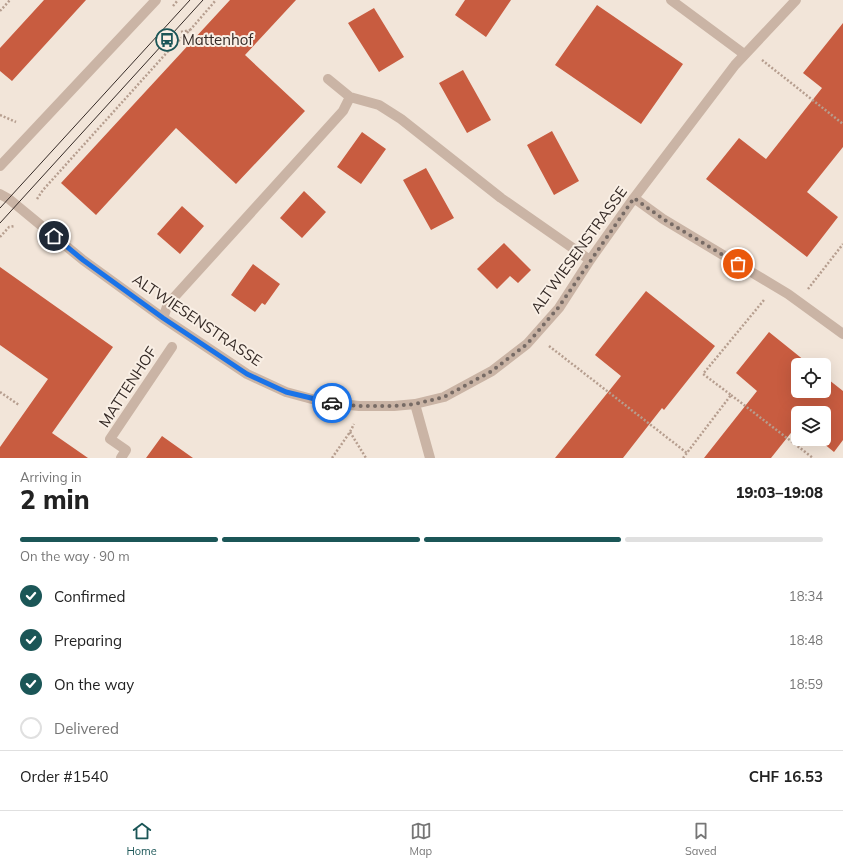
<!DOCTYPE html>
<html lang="en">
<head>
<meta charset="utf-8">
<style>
  body { margin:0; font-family:Mulish,sans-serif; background:#f2f2f2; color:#222; height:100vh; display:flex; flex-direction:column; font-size:15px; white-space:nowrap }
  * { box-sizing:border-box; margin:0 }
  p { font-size:13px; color:#767676 }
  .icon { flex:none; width:22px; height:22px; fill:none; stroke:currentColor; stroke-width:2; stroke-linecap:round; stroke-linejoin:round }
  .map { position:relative; height:458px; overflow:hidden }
  .drawer { display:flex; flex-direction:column; background:#fff; flex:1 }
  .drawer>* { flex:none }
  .controls { position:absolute; left:791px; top:358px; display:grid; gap:8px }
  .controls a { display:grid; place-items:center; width:40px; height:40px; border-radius:6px; background:#fff; box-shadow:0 4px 16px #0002; font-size:20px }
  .pin { position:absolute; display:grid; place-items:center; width:34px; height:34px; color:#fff; margin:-17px; border:2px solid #fff; border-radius:50%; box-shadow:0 1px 4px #0007 }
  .courier { position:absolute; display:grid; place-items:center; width:40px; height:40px; margin:-20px; border:3px solid #1a73e8; border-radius:50%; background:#fff; color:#222; box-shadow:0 1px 5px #0007 }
  .summary em { font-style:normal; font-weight:800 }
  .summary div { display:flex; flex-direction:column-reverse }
  .summary { display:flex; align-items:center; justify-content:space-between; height:68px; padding:0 20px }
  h1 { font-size:26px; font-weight:800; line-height:30px }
  .bar { display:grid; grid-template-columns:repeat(4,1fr); gap:6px 4px; align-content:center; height:48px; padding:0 20px }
  .bar i { height:5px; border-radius:3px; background:#e0e0e0 }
  .bar .current { background:#1b5657 }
  .bar p { grid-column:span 4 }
  .line { display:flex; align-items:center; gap:10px; padding:0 20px; border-top:1px solid #e0e0e0 }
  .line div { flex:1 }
  ol { padding:0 20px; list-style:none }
  li { display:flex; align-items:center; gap:12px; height:44px }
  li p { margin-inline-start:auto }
  li .icon { padding:4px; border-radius:50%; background:#1b5657; color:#fff; stroke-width:4 }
  li:last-child { color:#767676 }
  li i { width:22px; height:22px; border:2px solid #e0e0e0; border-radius:50% }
  .tabs { display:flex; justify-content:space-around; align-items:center; height:56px; border-top:1px solid #e0e0e0; background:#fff; font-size:11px; color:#767676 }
  .tabs a { display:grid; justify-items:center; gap:2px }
  .tabs .current { color:#1b5657 }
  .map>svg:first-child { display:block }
  .building { fill:#c85c40 }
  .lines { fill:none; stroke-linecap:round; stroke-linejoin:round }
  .path { stroke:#b69e8f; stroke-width:2.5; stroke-dasharray:2 2; stroke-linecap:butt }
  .minor { stroke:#cab4a5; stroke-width:10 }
  .tram { stroke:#352a26; stroke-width:1 }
  .done { stroke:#776b65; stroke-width:4; stroke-dasharray:0 7.2 }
  .route { stroke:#1a73e8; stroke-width:5 }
  .labels { text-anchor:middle; stroke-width:4; stroke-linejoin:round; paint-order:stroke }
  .poi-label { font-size:15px; fill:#352a26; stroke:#f9efe5; text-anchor:start }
  .street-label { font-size:15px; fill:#352a26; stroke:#f9efe5 }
</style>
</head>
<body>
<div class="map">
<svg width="843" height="458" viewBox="0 0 843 458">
  <rect width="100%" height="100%" fill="#f2e5d9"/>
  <!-- building -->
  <path class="building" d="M 44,0 L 86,0 L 12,81 L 0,71 L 0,48 Z
    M 230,0 L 296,0 L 245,55 L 305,111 L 236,184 L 176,128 L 96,215 L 61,183 Z
    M 465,0 L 511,0 L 486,37 L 455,15 Z
    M 597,5 L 683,64 L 641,124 L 555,65 Z
    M 374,8 L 404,57 L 379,72 L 348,23 Z
    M 843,23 L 843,147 L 807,192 L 838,217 L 807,257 L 706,179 L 739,138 L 766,159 L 822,88 L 803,73 Z
    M 463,70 L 491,120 L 467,133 L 439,83 Z
    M 552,131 L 579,181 L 554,195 L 527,145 Z
    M 362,132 L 386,149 L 361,184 L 337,167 Z
    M 426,168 L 454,218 L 431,230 L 403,180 Z
    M 304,191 L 326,212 L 302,238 L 280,218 Z
    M 182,206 L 204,226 L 180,254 L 157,234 Z
    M 504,243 L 531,270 L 518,283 L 510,276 L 497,289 L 477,269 Z
    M 253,264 L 280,284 L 265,305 L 262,303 L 255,312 L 231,295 Z
    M 0,267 L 113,347 L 52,433 L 88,458 L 0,458 L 0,447 L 48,379 L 0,345 Z
    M 646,291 L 715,346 L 664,410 L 662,408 L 623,458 L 555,458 L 621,376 L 595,355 Z
    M 769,332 L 810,365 L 798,365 L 798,391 L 824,391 L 824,376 L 843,391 L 843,440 L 834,452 L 818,439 L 824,439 L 824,413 L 798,413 L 798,424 L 771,458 L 704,458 L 757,391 L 736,373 Z
    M 162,436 L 193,458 L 146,458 Z"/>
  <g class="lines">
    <!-- path -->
    <path class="path" d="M 173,6 L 178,0
      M 0,11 L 10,0
      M 181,32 L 190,30
      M 762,60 L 843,124
      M 0,115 L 16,122
      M 37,199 L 43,190 L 171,48 L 191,29 L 216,0
      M 0,237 L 9,227 L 15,226
      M 808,289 L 843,244
      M 549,346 L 687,453
      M 0,392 L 19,405
      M 731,395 L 813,458
      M 350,432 L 366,458
      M 332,458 L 350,432 L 354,424
      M 683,458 L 731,395 L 703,374 L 764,300"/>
    <!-- minor -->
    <path class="minor" d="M 671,0 L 744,54
      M 350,97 L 379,105 L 401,119 L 501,198 L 590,260
      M 0,166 L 156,0
      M 0,194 L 9,199 L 83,260 L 163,318 L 247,374 L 286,392 L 323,402 L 359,406 L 394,406 L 415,404 L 444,397 L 492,371 L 527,344 L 559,308 L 590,260 L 634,198 L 735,65 L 796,0
      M 634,198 L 663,219 L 788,294 L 843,334
      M 163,318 L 168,304 L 343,111 L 350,97 L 328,79
      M 415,404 L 430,458
      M 121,458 L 126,450 L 110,439 L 172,347"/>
    <!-- tram -->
    <path class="tram" d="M 0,208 L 190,0
      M 0,223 L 203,0"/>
  </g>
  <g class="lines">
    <!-- done -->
    <path class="done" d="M 332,403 L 359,406 L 394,406 L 415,404 L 444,397 L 492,371 L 527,344 L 558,308 L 634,198 L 663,219 L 738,264"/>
    <!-- route -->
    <path class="route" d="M 54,236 L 83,260 L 163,318 L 247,374 L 286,392 L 332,403"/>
  </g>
  <!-- icons -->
  <defs>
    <g id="bus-ring" transform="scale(1.15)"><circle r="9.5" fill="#f9efe5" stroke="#1b5657" stroke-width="1.5"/><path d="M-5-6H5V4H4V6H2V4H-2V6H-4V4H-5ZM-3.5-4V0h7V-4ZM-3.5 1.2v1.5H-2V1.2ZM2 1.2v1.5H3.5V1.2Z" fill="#1b5657"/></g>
  </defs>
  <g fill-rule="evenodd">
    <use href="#bus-ring" x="167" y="40"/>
  </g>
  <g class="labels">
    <!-- poi labels -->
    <g class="poi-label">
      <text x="182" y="45">Mattenhof</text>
    </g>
    <!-- street labels -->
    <g class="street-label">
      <text transform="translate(579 250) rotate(-54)" y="5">ALTWIESENSTRASSE</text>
      <text transform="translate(197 320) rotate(34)" y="5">ALTWIESENSTRASSE</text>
      <text transform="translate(128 387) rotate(-57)" y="5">MATTENHOF</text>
    </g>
  </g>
</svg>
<div class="controls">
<a><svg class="icon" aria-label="locate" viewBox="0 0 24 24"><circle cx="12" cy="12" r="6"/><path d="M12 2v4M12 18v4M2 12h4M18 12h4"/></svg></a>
<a><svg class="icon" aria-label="layers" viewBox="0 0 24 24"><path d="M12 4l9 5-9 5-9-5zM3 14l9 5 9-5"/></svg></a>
</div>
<div class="pin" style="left:738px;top:264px;background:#ea580c"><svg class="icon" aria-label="bag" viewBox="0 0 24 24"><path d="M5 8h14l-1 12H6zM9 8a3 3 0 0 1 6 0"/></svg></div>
<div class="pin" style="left:54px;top:236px;background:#1f2937"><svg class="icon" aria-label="home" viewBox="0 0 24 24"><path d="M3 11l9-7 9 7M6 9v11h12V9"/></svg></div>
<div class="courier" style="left:332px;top:403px"><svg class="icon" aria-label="car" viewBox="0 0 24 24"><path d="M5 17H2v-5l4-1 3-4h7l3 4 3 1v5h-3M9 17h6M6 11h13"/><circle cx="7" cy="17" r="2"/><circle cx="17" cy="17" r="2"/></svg></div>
</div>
<section class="drawer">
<div class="summary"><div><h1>2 min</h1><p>Arriving in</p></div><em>19:03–19:08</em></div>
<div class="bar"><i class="current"></i><i class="current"></i><i class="current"></i><i></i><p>On the way · 90 m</p></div>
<ol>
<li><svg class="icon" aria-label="check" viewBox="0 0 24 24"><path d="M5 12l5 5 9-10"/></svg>Confirmed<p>18:34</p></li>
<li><svg class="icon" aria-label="check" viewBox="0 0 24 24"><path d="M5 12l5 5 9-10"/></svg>Preparing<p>18:48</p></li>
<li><svg class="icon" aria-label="check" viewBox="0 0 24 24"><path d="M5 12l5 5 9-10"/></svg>On the way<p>18:59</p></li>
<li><i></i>Delivered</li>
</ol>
<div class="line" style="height:52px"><div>Order #1540</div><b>CHF 16.53</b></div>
</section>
<nav class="tabs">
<a class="current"><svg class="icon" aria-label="home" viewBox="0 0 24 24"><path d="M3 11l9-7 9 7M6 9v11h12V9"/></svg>Home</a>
<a><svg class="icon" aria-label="map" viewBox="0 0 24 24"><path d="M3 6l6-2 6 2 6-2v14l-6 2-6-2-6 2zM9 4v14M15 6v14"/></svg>Map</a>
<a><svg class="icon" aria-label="saved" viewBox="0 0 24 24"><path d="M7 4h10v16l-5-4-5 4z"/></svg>Saved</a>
</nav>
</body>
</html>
